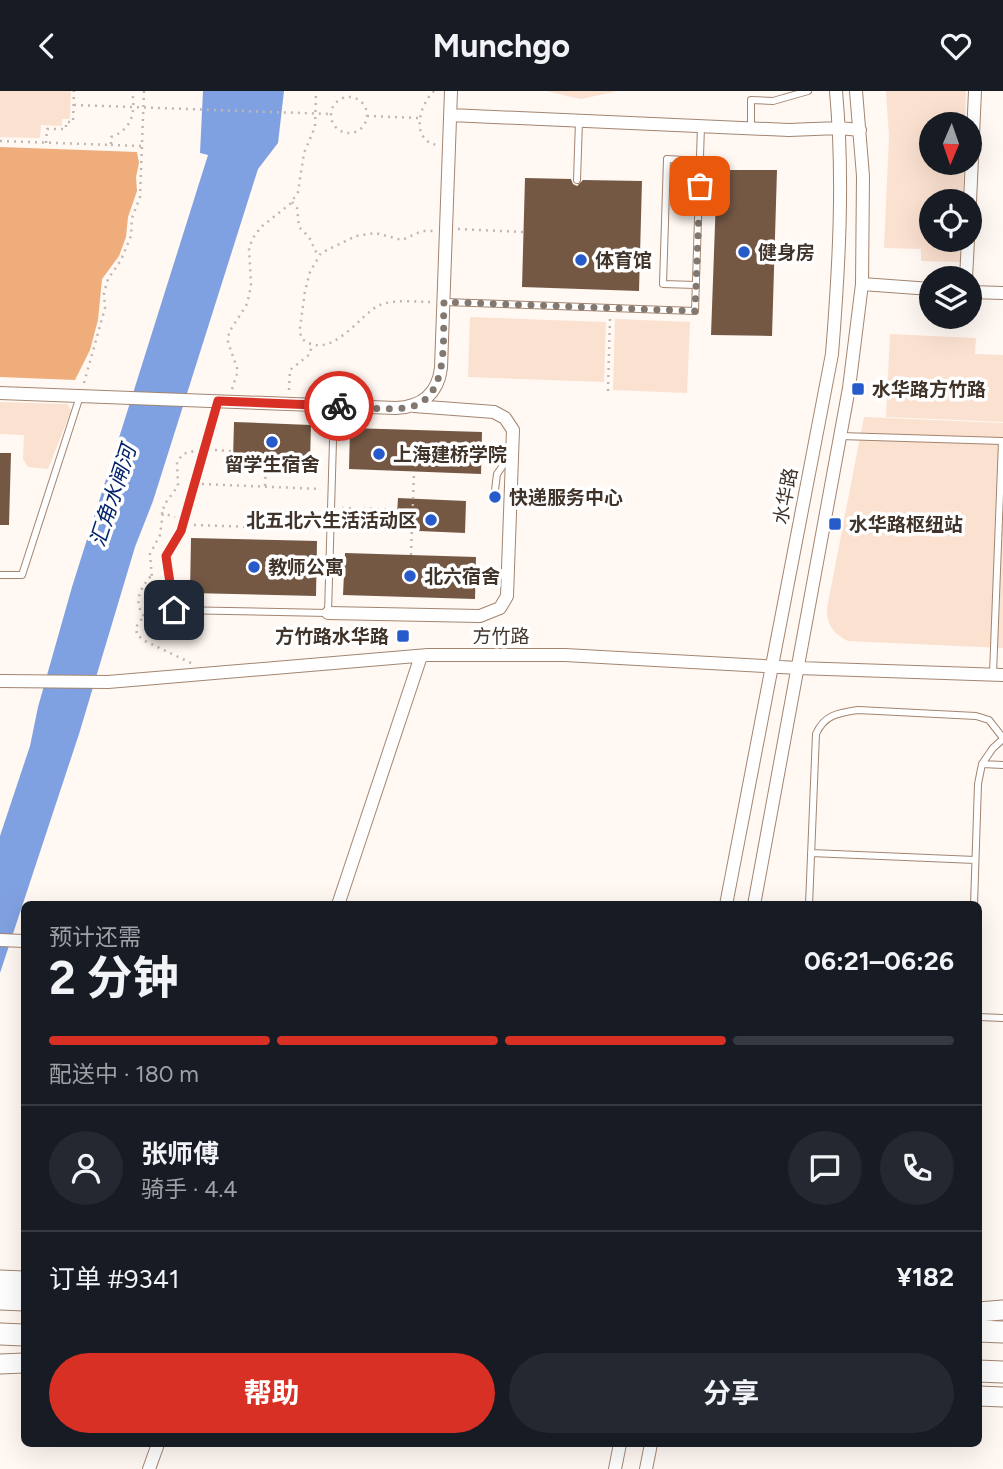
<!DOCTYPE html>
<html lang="zh">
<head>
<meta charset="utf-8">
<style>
  body { margin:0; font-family:Figtree,"Noto Sans SC",sans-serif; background:#242831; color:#f1f3f6; height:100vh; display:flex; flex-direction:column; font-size:26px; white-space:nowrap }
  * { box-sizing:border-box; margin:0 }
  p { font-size:23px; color:#9ea1a6 }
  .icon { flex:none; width:38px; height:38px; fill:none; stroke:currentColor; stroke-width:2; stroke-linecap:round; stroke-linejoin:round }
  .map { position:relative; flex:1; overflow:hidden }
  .drawer { position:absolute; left:21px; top:810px; width:961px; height:546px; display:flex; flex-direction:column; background:#171b24; border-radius:10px; box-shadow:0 7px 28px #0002 }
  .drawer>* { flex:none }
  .needle { width:46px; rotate:182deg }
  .buttons { position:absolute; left:919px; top:21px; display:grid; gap:14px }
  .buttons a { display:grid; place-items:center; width:63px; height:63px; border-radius:50%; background:#171b24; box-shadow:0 7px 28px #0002; font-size:35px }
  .pin { position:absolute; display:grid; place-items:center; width:60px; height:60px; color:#fff; margin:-30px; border-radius:14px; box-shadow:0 4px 10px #0006 }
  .courier { position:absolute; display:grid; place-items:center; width:70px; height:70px; margin:-35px; border:5px solid #d93025; border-radius:50%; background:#fff; color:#222; box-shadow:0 2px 9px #0007 }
  .head em { font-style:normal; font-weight:700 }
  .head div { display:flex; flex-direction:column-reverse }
  .head { display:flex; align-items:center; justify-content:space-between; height:119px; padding:0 28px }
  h1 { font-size:46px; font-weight:700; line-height:52px }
  .bar { display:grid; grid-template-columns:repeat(4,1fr); gap:10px 7px; align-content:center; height:84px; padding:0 28px }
  .bar i { height:9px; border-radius:5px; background:#363941 }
  .bar .current { background:#d93025 }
  .bar p { grid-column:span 4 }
  .line { display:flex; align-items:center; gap:18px; padding:0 28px; border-top:2px solid #363941 }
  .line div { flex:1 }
  .round { display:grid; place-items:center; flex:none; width:74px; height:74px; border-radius:37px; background:#242831 }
  .cta { display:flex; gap:14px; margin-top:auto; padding:14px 28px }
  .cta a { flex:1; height:80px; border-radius:42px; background:#d93025; color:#fff; font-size:28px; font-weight:700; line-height:80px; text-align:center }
  .cta a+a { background:#242831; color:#f1f3f6 }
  header { display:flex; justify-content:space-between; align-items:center; height:91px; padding:0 28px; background:#171b24; font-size:32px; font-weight:700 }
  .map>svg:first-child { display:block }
  .green { fill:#fbe1d0 }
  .forest { fill:#efad7c }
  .water { fill:#80a1e1 }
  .building { fill:#745844 }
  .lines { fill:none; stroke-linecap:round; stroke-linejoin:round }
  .lane-casing { stroke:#a38570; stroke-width:8 }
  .street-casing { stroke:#a38570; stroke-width:14 }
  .primary-casing { stroke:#a38570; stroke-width:21 }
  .highway-casing { stroke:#a38570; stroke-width:23 }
  .path { stroke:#c0b7b1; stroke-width:2.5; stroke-dasharray:2 5; stroke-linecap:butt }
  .lane { stroke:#fff; stroke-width:6 }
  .street { stroke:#fff; stroke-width:12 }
  .primary { stroke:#fff; stroke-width:19 }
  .highway { stroke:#fff; stroke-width:21 }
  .done { stroke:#837870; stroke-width:7; stroke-dasharray:0 12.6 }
  .route { stroke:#d93025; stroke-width:9 }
  .poi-dot { fill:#265bc9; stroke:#fff; stroke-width:2.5 }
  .labels { text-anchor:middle; stroke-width:7; stroke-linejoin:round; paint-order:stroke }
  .poi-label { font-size:19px; font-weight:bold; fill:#40332a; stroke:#fff; text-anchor:start }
  .street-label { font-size:19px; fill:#40332a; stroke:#fff }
  .water-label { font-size:21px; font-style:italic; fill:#03236b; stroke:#fff }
</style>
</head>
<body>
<header><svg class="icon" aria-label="back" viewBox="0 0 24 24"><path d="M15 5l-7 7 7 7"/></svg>Munchgo<svg class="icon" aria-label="heart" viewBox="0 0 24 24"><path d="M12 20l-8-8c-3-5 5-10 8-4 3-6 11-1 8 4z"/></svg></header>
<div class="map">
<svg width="1003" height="1378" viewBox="0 0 1003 1378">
  <rect width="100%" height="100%" fill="#fff8f3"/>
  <!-- green -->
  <path class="green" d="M 0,0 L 71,0 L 70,28 L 62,28 L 62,35 L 41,34 L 40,47 L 0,46 Z
    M 546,0 L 618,0 L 581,8 Z
    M 886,0 L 966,0 L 965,33 L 931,33 L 931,72 L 964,72 L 963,110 L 931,110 L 931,149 L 962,149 L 961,171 L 921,170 L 921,158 L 884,157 L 889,46 Z
    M 470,226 L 606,231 L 604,291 L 468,286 Z
    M 615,228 L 690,231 L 687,302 L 613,299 Z
    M 890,243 L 976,247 L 975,263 L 1003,264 L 1003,331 L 886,326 Z
    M 0,311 L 68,313 L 71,320 L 48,378 L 28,376 L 23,368 L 24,344 L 0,343 Z
    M 864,326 L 1003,332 L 1003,557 L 848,550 C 833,542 827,535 827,517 Z"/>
  <!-- forest -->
  <path class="forest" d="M 0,56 L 137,61 L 139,72 L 136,86 L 137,100 L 128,126 L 126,146 L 119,165 L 102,188 L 98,229 L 90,259 L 75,289 L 0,286 Z"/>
  <!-- water -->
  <path class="water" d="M 203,0 L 284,0 L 278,52 L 258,78 L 153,410 L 135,456 L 79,643 L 0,882 L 0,745 L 30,655 L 38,616 L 72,496 L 208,64 L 200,62 Z"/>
  <!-- building -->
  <path class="building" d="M 717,79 L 777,79 L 772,245 L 711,244 Z
    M 525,87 L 571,88 L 573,93 L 577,95 L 583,89 L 642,90 L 639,200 L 522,196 Z
    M 234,331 L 311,334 L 310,372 L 233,368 Z
    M 350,337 L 482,341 L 481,383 L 349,378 Z
    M 0,362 L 11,362 L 9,434 L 0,434 Z
    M 398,407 L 466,410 L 465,442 L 396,439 Z
    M 191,447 L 317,450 L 316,505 L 190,502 Z
    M 345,462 L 476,466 L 475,508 L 343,504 Z"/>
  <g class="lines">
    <!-- lane casing -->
    <g class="lane-casing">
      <path id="lane" d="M 751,37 L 751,9 L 773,10 L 808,0
        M 577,89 L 579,30
        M 696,194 L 663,193 L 667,68 L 700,70
        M 444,211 L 695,220 L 701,35
        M 218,310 L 181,440 L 166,465 L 174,519 L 328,522 L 334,315
        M 840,345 L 1002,350 L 993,583
        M 495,399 L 497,383 L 511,363
        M 0,484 L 22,484 L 80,305
        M 982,673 L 993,657 L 1003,648
        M 811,762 L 975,769
        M 809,814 L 816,643 C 824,624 838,622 858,619 L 976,625 L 989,629 L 1003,647
        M 974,814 L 978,693 L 982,673 L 1003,674
        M 978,926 L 1003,927"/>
    </g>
    <!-- street casing -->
    <g class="street-casing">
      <path id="street" d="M 450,24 L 789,39 L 839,37 L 860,39
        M 970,111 L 975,0
        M 966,187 L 968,149
        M 862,193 L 931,198
        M 970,201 L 1003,202
        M 0,302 L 396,317 C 422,316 438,302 441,277 L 451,0
        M 328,522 L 480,525 L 500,517 L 507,505 L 513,339 L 505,327 L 494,321 L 414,315
        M 0,590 L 108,591 L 428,564 L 565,564 L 798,577 L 1003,584
        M 338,814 L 421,565
        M 726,814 L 832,263 C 839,176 844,87 836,0
        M 754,814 L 849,297 L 862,193 L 863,85 L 856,0
        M 0,849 L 24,850
        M 149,1378 L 158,1353
        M 615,1378 L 620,1353
        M 646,1378 L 651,1353"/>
    </g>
    <!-- primary casing -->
    <g class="primary-casing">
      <path id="primary" d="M 0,1189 L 24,1190
        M 978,1221 L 1003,1219
        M 0,1273 L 24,1272
        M 978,1305 L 1003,1306"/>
    </g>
    <!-- highway casing -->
    <g class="highway-casing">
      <path id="highway" d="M 0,1208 L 24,1209
        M 978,1240 L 1003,1241
        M 0,1243 L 24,1244
        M 978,1280 L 1003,1281"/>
    </g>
    <!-- path -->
    <path class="path" d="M 434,0 C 419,14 410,49 437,54
      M331 24a18 18 0 1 1 36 0a18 18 0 1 1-36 0Z
      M 74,14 L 330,23
      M 367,25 L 419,27
      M 0,50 L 111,54 L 111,46 C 132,39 136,20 132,0
      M 46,52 L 47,38 L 66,38 L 66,31 L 73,31 L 74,0
      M 111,54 L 142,55
      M 292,111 L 297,117 L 299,136 L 309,146 L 318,165
      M 458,138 L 523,141
      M 430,211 C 414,211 395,208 380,214 C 360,222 331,273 301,247 L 300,237 L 305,200 L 310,181 L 321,162 L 356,145 L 375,142 L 402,149 L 422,140 L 435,140
      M 84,292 L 105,217 L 104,202 L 108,188 L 121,169 L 131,145 L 132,127 L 140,106 L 144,0
      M 232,298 L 238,280 L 228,251 L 229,241 L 246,215 L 249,205 L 251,194 L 249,157 L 253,147 L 261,136 L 290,113 L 298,101 L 304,62 L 315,36 L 316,0
      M 289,299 L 290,279 L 310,263 L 312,253
      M 608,300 L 610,227
      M 215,359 L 231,360 L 230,375 L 266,376 L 265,395
      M 202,393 L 321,398
      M 342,417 L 412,419
      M 161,422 L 175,426
      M 194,434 L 254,436 C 284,401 291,432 320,434
      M 257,434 L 285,438 L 304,429
      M 411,464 L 414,381
      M 144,525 C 133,510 140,498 151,485
      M 191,572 L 145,550 L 137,544 L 136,536 L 154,511 L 150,463 L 160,444 L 164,414 L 178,395 L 177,371 L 183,363 L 194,360"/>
    <!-- lane -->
    <use href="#lane" class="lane"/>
    <!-- street -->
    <use href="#street" class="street"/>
    <!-- primary -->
    <use href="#primary" class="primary"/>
    <!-- highway -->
    <use href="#highway" class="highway"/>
  </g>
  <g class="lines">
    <!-- done -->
    <path class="done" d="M 339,315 C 360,316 383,319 404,317 C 452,312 442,245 444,211 L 695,220 L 700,95"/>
    <!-- route -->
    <path class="route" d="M 174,519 L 166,465 L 181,440 L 218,310 L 339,315"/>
  </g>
  <!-- markers -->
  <g class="poi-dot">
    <circle cx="744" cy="161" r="7"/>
    <circle cx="581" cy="169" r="7"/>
    <rect x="851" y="291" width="14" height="14" rx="3.5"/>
    <circle cx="272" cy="351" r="7"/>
    <circle cx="379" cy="363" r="7"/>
    <circle cx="495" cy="406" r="7"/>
    <circle cx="431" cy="429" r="7"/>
    <rect x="828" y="426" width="14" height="14" rx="3.5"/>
    <circle cx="254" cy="476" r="7"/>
    <circle cx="410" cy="485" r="7"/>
    <rect x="396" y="538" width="14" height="14" rx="3.5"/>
  </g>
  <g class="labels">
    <!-- poi labels -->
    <g class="poi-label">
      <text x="758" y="168">健身房</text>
      <text x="595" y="176">体育馆</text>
      <text x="872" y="305">水华路方竹路</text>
      <text x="393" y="370">上海建桥学院</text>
      <text x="272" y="380" text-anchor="middle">留学生宿舍</text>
      <text x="509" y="413">快递服务中心</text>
      <text x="417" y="436" text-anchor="end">北五北六生活活动区</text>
      <text x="849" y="440">水华路枢纽站</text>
      <text x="268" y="483">教师公寓</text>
      <text x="424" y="492">北六宿舍</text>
      <text x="389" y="552" text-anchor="end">方竹路水华路</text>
    </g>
    <!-- street labels -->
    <g class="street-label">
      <text transform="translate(785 405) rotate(-79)" y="7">水华路</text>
      <text x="501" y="552">方竹路</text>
    </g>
    <!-- water labels -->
    <g class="water-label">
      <text transform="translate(113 405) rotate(-72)" y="7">汇角水闸河</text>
    </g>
  </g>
</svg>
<div class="buttons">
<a><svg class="needle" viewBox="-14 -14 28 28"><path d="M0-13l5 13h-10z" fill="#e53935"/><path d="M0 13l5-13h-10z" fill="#9ea1a6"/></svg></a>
<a><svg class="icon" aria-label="locate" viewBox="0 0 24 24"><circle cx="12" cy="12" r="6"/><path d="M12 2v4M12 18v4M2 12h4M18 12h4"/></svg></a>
<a><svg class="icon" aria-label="layers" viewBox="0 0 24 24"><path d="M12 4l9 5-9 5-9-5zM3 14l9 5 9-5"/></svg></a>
</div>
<div class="pin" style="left:700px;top:95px;background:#ea580c"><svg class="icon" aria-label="bag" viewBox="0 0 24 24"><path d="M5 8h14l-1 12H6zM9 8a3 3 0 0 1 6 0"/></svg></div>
<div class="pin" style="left:174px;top:519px;background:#1f2937"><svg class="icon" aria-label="home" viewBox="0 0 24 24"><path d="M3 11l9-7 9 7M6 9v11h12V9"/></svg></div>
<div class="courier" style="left:339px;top:315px"><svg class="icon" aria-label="bike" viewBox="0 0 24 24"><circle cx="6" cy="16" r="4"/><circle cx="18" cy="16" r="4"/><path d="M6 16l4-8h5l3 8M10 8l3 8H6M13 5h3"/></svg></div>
<section class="drawer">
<div class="head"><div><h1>2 分钟</h1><p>预计还需</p></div><em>06:21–06:26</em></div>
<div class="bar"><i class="current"></i><i class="current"></i><i class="current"></i><i></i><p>配送中 · 180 m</p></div>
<div class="line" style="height:126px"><a class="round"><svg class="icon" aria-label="person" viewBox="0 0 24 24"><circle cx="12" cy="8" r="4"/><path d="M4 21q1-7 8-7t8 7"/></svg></a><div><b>张师傅</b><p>骑手 · 4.4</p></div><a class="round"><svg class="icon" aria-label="chat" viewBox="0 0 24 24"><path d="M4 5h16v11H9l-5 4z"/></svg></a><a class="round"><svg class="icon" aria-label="phone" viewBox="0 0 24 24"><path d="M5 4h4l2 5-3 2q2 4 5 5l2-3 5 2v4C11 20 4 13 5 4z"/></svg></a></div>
<div class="line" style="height:91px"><div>订单 #9341</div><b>¥182</b></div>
<div class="cta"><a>帮助</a><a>分享</a></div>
</section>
</div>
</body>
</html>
